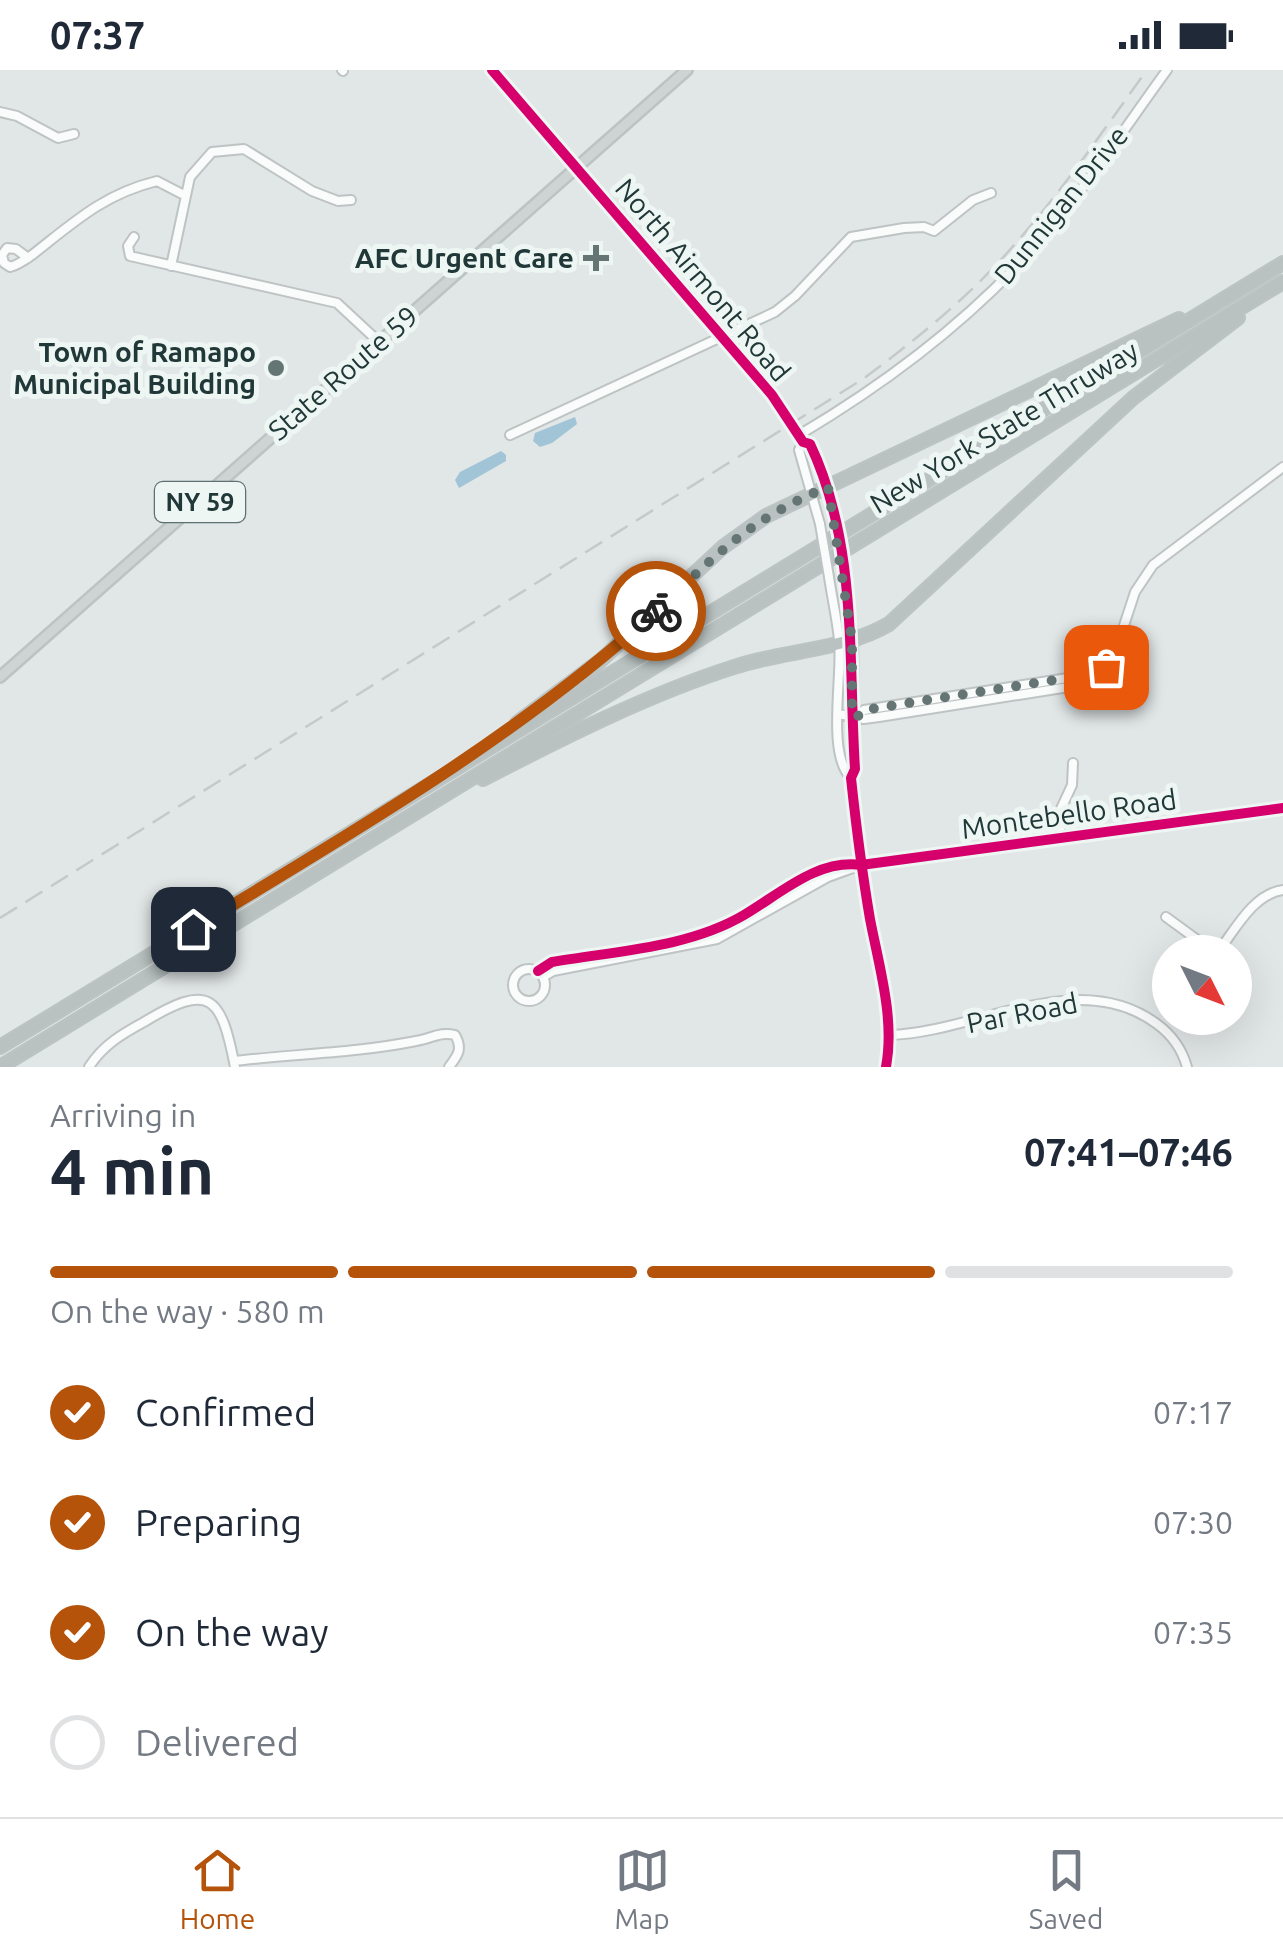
<!DOCTYPE html>
<html lang="en">
<head>
<meta charset="utf-8">
<style>
  body { margin:0; font-family:Ubuntu,sans-serif; background:#f6f6f7; color:#1f2937; height:100vh; display:flex; flex-direction:column; font-size:38px; white-space:nowrap }
  * { box-sizing:border-box; margin:0 }
  p { font-size:32px; color:#747a83 }
  .icon { flex:none; width:55px; height:55px; fill:none; stroke:currentColor; stroke-width:2; stroke-linecap:round; stroke-linejoin:round }
  .map { position:relative; height:997px; overflow:hidden }
  .side { display:flex; flex-direction:column; background:#fff; flex:1 }
  .side>* { flex:none }
  .needle { width:65px; rotate:132deg }
  .tools { position:absolute; left:1152px; top:865px; display:grid; gap:20px }
  .tools a { display:grid; place-items:center; width:100px; height:100px; border-radius:50%; background:#fff; box-shadow:0 10px 40px #0002; font-size:50px }
  .pin { position:absolute; display:grid; place-items:center; width:85px; height:85px; color:#fff; margin:-42px; border-radius:20px; box-shadow:0 5px 15px #0006 }
  .courier { position:absolute; display:grid; place-items:center; width:100px; height:100px; margin:-50px; border:8px solid #b45309; border-radius:50%; background:#fff; color:#222; box-shadow:0 2px 12px #0007 }
  .headline em { font-style:normal; font-weight:700 }
  .headline div { display:flex; flex-direction:column-reverse }
  .headline { display:flex; align-items:center; justify-content:space-between; height:170px; padding:0 50px }
  h1 { font-size:65px; font-weight:700; line-height:75px }
  .bar { display:grid; grid-template-columns:repeat(4,1fr); gap:15px 10px; align-content:center; height:120px; padding:0 50px }
  .bar i { height:12px; border-radius:8px; background:#e0e1e3 }
  .bar .current { background:#b45309 }
  .bar p { grid-column:span 4 }
  ol { padding:0 50px; list-style:none }
  li { display:flex; align-items:center; gap:30px; height:110px }
  li p { margin-inline-start:auto }
  li .icon { padding:10px; border-radius:50%; background:#b45309; color:#fff; stroke-width:4 }
  li:last-child { color:#747a83 }
  li i { width:55px; height:55px; border:5px solid #e0e1e3; border-radius:50% }
  .status { display:flex; justify-content:space-between; align-items:center; height:70px; padding:0 50px; background:#fff; direction:ltr }
  .status svg { height:28px; fill:currentColor }
  .tab-bar { display:flex; justify-content:space-around; align-items:center; height:140px; border-top:2px solid #e0e1e3; background:#fff; font-size:28px; color:#747a83 }
  .tab-bar a { display:grid; justify-items:center; gap:5px }
  .tab-bar .current { color:#b45309 }
  .map>svg:first-child { display:block }
  .water { fill:#a1c4d6 }
  .lines { fill:none; stroke-linecap:round; stroke-linejoin:round }
  .minor-casing { stroke:#bec3c3; stroke-width:12 }
  .major-casing { stroke:#bbc3c3; stroke-width:14 }
  .highway-casing { stroke:#bbc3c3; stroke-width:16 }
  .minor { stroke:#fafbfb; stroke-width:8 }
  .major { stroke:#cdd4d3; stroke-width:9 }
  .highway { stroke:#b9c1c1; stroke-width:11 }
  .rail { stroke:#c6c9c9; stroke-width:2.5; stroke-dasharray:20 10; stroke-linecap:butt }
  .minor-bridge-casing { stroke:#bec3c3; stroke-width:12; stroke-linecap:butt }
  .minor-bridge { stroke:#fafbfb; stroke-width:8 }
  .cycleway-casing { stroke:#eef6f4; stroke-width:16 }
  .cycleway { stroke:#d6006c; stroke-width:10 }
  .done { stroke:#647574; stroke-width:10; stroke-dasharray:0 18 }
  .route { stroke:#b45309; stroke-width:12 }
  .poi-dot { fill:#647574; stroke:#eef6f4; stroke-width:4 }
  .labels { text-anchor:middle; stroke-width:10; stroke-linejoin:round; paint-order:stroke }
  .shield { fill:#eef6f4; stroke:#5e7170; stroke-width:2.5 }
  .shield-label { font-size:25px; font-weight:bold; fill:#203837 }
  .street-label { font-size:28px; fill:#203837; stroke:#eef6f4 }
  .poi-label { font-size:28px; font-weight:bold; fill:#203837; stroke:#eef6f4; text-anchor:end }
</style>
</head>
<body>
<div class="status"><b>07:37</b><svg viewBox="0 0 49 12"><path d="M0 12V9h3v3zM5 12V6h3v6zM10 12V3h3v9zM15 12V0h3v12zM26 1h20v11H26zM47 4h2v5h-2z"/></svg></div>
<div class="map">
<svg width="1283" height="997" viewBox="0 0 1283 997">
  <rect width="100%" height="100%" fill="#e1e6e6"/>
  <!-- water -->
  <path class="water" d="M 575,347 L 577,354 L 552,373 L 540,377 L 533,371 L 535,363 Z
    M 501,381 L 506,385 L 506,391 L 459,418 L 455,410 L 460,402 Z"/>
  <g class="lines">
    <!-- minor casing -->
    <g class="minor-casing">
      <path id="minor" d="M 342,0 L 343,1
        M 492,0 L 772,325 L 803,372 L 810,374 L 828,417 L 834,451
        M 0,42 L 17,46 L 58,68 L 74,64
        M 134,167 L 128,176 L 130,186 L 337,233 L 379,272
        M 28,188 L 16,179 L 7,178 L 2,185 L 4,193 L 10,197 C 18,195 25,190 32,185 C 74,152 104,124 157,111 L 184,125
        M 171,196 L 190,107 L 212,82 L 244,79 L 312,121 L 338,131 L 351,130
        M 510,365 L 775,242 L 795,226 L 851,167 L 904,158 L 924,157 L 934,161 L 973,130 L 991,123
        M 799,365 C 880,317 952,264 1017,196 C 1073,137 1119,66 1167,0
        M 803,372 L 799,380 L 820,454
        M 844,500 L 853,570 L 855,699 L 851,708 C 856,755 862,802 870,849 C 879,896 895,949 886,997
        M 829,507 C 832,528 837,549 839,570 C 843,605 826,684 851,708
        M 839,644 L 864,649 L 879,647 L 1075,616 L 1094,606 L 1113,589 L 1135,522 L 1153,495 L 1283,397
        M 858,645 L 864,640 L 1074,607 L 1083,611
        M 1061,768 L 1059,743 L 1072,715 L 1073,693
        M 1166,847 L 1214,882
        M 1218,882 C 1235,860 1253,824 1283,820
        M513 915a16 16 0 1 1 32 0a16 16 0 1 1-32 0Z
        M 538,901 L 552,892 C 615,881 688,878 744,845 C 780,824 817,789 861,795 L 1283,738
        M 543,907 L 553,901 L 717,869 L 828,807 L 861,795
        M 889,965 C 976,963 1078,895 1157,954 C 1172,965 1182,979 1187,997
        M 234,991 C 295,984 356,983 416,971 C 431,969 440,961 455,965 C 463,979 458,985 449,997
        M 89,997 C 103,975 122,964 144,952 C 210,912 221,925 235,997"/>
    </g>
    <!-- major casing -->
    <g class="major-casing">
      <path id="major" d="M 0,607 L 687,0"/>
    </g>
    <!-- highway casing -->
    <g class="highway-casing">
      <path id="highway" d="M 517,653 L 600,591 L 723,477 L 766,446 L 1179,249
        M 483,709 C 562,668 649,624 734,597 C 784,580 843,581 889,554 L 1133,328 L 1238,248
        M 0,977 L 1283,193
        M 0,997 L 1283,212"/>
    </g>
    <!-- minor -->
    <use href="#minor" class="minor"/>
    <!-- major -->
    <use href="#major" class="major"/>
    <!-- highway -->
    <use href="#highway" class="highway"/>
    <!-- rail -->
    <path class="rail" d="M 0,848 L 863,309 C 914,271 964,231 1007,183 C 1059,126 1102,62 1147,0"/>
    <!-- minor-bridge casing -->
    <g class="minor-bridge-casing">
      <path id="minor-bridge" d="M 834,451 L 844,500
        M 820,454 L 829,507"/>
    </g>
    <!-- minor-bridge -->
    <use href="#minor-bridge" class="minor-bridge"/>
    <!-- cycleway casing -->
    <g class="cycleway-casing">
      <path id="cycleway" d="M 492,0 L 772,325 L 803,372 L 810,374 C 858,475 848,590 855,699 L 851,708 C 856,755 862,802 870,849 C 879,896 895,949 886,997
        M 538,901 L 552,892 C 615,881 688,878 744,845 C 780,824 817,789 861,795 L 1283,738"/>
    </g>
    <!-- cycleway -->
    <use href="#cycleway" class="cycleway"/>
  </g>
  <g class="lines">
    <!-- done -->
    <path class="done" d="M 656,541 C 717,485 749,449 828,417 L 852,570 L 852,645 L 858,646 L 864,640 L 1074,607 L 1083,611 L 1106,597"/>
    <!-- route -->
    <path class="route" d="M 193,859 C 353,762 517,667 656,541"/>
  </g>
  <!-- markers -->
  <g class="poi-dot">
    <path d="M591 173h10v10h10v10h-10v10h-10v-10h-10v-10h10z"/>
    <circle cx="276" cy="298" r="10"/>
  </g>
  <g class="labels">
    <!-- shield labels -->
    <rect class="shield" x="155" y="412" width="90" height="40" rx="8"/>
    <g class="shield-label">
      <text x="200" y="441">NY 59</text>
    </g>
    <!-- street labels -->
    <g class="street-label">
      <text transform="translate(1061 135) rotate(-51)" y="10">Dunnigan Drive</text>
      <text transform="translate(703 210) rotate(50)" y="10">North Airmont Road</text>
      <text transform="translate(343 303) rotate(-41)" y="10">State Route 59</text>
      <text transform="translate(1004 357) rotate(-31)" y="10">New York State Thruway</text>
      <text transform="translate(1069 744) rotate(-8)" y="10">Montebello Road</text>
      <text transform="translate(1022 943) rotate(-11)" y="10">Par Road</text>
    </g>
    <!-- poi labels -->
    <g class="poi-label">
      <text x="574" y="198">AFC Urgent Care</text>
      <text x="256" y="292">Town of Ramapo<tspan x="256" dy="32">Municipal Building</tspan></text>
    </g>
  </g>
</svg>
<div class="tools">
<a><svg class="needle" viewBox="-14 -14 28 28"><path d="M0-13l5 13h-10z" fill="#e53935"/><path d="M0 13l5-13h-10z" fill="#747a83"/></svg></a>
</div>
<div class="pin" style="left:1106px;top:597px;background:#ea580c"><svg class="icon" aria-label="bag" viewBox="0 0 24 24"><path d="M5 8h14l-1 12H6zM9 8a3 3 0 0 1 6 0"/></svg></div>
<div class="pin" style="left:193px;top:859px;background:#1f2937"><svg class="icon" aria-label="home" viewBox="0 0 24 24"><path d="M3 11l9-7 9 7M6 9v11h12V9"/></svg></div>
<div class="courier" style="left:656px;top:541px"><svg class="icon" aria-label="bike" viewBox="0 0 24 24"><circle cx="6" cy="16" r="4"/><circle cx="18" cy="16" r="4"/><path d="M6 16l4-8h5l3 8M10 8l3 8H6M13 5h3"/></svg></div>
</div>
<section class="side">
<div class="headline"><div><h1>4 min</h1><p>Arriving in</p></div><em>07:41–07:46</em></div>
<div class="bar"><i class="current"></i><i class="current"></i><i class="current"></i><i></i><p>On the way · 580 m</p></div>
<ol>
<li><svg class="icon" aria-label="check" viewBox="0 0 24 24"><path d="M5 12l5 5 9-10"/></svg>Confirmed<p>07:17</p></li>
<li><svg class="icon" aria-label="check" viewBox="0 0 24 24"><path d="M5 12l5 5 9-10"/></svg>Preparing<p>07:30</p></li>
<li><svg class="icon" aria-label="check" viewBox="0 0 24 24"><path d="M5 12l5 5 9-10"/></svg>On the way<p>07:35</p></li>
<li><i></i>Delivered</li>
</ol>
</section>
<nav class="tab-bar">
<a class="current"><svg class="icon" aria-label="home" viewBox="0 0 24 24"><path d="M3 11l9-7 9 7M6 9v11h12V9"/></svg>Home</a>
<a><svg class="icon" aria-label="map" viewBox="0 0 24 24"><path d="M3 6l6-2 6 2 6-2v14l-6 2-6-2-6 2zM9 4v14M15 6v14"/></svg>Map</a>
<a><svg class="icon" aria-label="saved" viewBox="0 0 24 24"><path d="M7 4h10v16l-5-4-5 4z"/></svg>Saved</a>
</nav>
</body>
</html>
